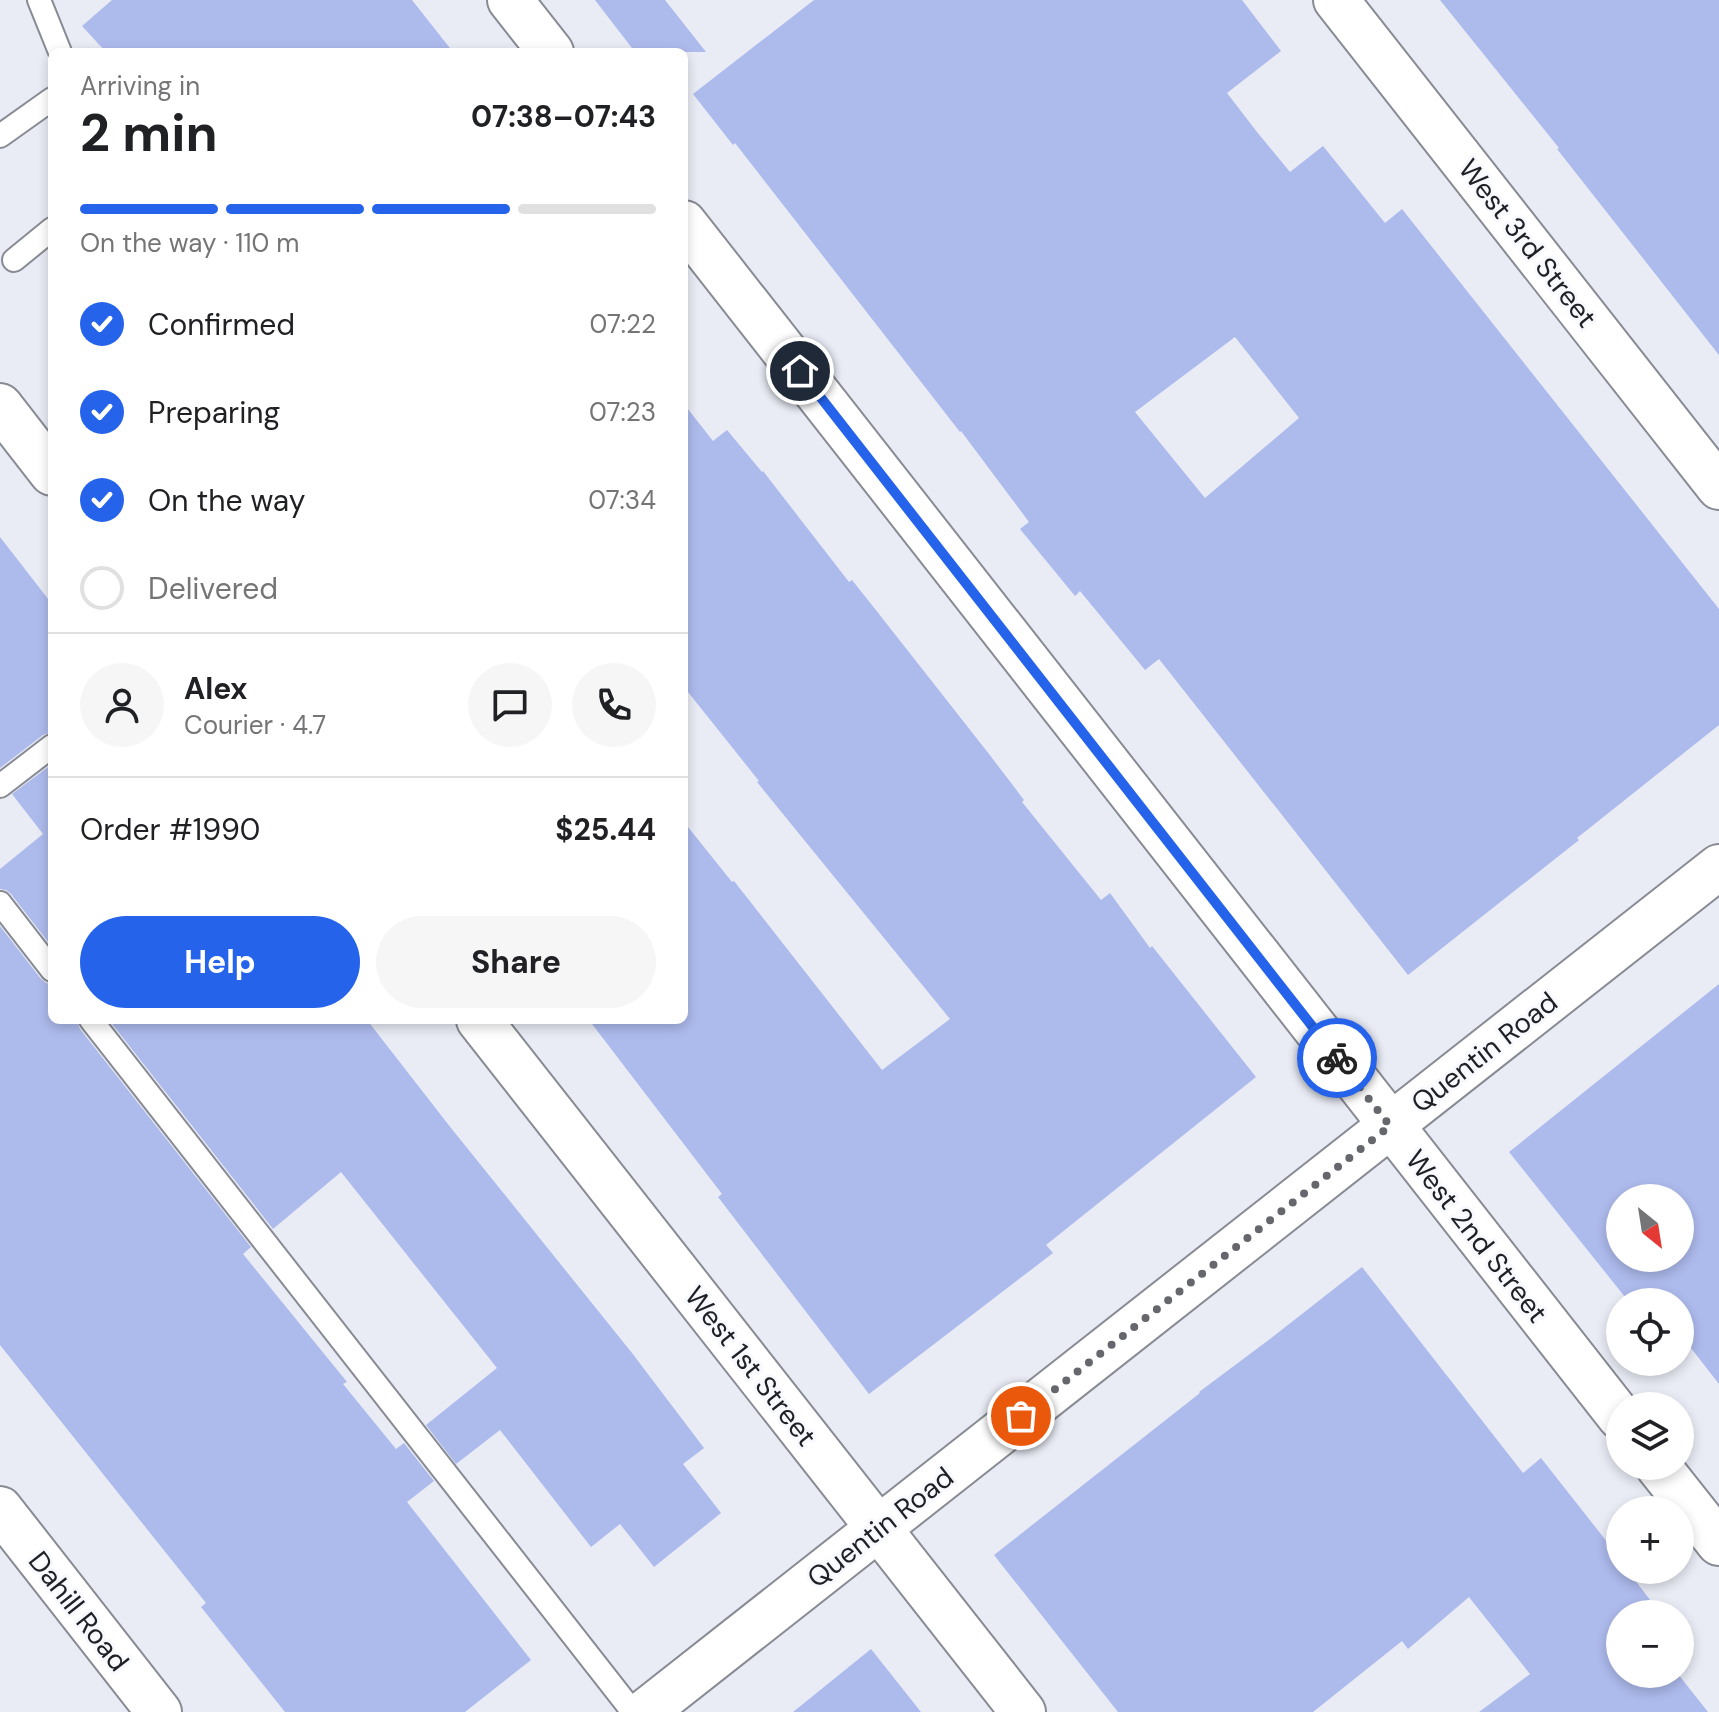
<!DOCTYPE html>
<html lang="en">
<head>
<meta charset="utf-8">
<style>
  body { margin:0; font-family:"DM Sans",sans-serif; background:#f6f6f6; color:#202124; height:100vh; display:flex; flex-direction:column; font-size:30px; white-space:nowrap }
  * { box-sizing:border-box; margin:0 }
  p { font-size:26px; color:#757577 }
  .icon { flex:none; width:44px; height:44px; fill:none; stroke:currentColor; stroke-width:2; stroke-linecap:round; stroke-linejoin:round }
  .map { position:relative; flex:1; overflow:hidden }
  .drawer { position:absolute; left:48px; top:48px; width:640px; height:976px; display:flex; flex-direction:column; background:#fff; border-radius:12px; box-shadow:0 4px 12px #0003 }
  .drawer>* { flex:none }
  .needle { width:52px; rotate:150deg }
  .tools { position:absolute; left:1606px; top:1184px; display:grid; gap:16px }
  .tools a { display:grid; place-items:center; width:88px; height:88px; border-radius:50%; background:#fff; box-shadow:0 4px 12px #0003; font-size:40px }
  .pin { position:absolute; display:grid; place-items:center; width:68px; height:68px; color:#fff; margin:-34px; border:4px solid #fff; border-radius:50%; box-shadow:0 2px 8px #0007 }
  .courier { position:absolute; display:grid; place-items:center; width:80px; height:80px; margin:-40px; border:6px solid #2563eb; border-radius:50%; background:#fff; color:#222; box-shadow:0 2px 10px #0007 }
  .headline em { font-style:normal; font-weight:700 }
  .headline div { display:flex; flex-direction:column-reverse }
  .headline { display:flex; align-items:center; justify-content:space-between; height:136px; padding:0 32px }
  h1 { font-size:52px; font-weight:700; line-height:60px }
  .bar { display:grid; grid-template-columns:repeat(4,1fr); gap:12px 8px; align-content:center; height:96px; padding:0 32px }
  .bar i { height:10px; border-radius:6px; background:#e0e0e0 }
  .bar .current { background:#2563eb }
  .bar p { grid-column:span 4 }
  .line { display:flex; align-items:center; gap:20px; padding:0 32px; border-top:2px solid #e0e0e0 }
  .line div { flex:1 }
  .round { display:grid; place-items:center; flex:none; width:84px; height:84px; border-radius:42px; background:#f6f6f6 }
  ol { padding:0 32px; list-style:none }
  li { display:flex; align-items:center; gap:24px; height:88px }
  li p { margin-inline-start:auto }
  li .icon { padding:8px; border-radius:50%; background:#2563eb; color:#fff; stroke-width:4 }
  li:last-child { color:#757577 }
  li i { width:44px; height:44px; border:4px solid #e0e0e0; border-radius:50% }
  .button { display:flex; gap:16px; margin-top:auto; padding:16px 32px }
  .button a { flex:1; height:92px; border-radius:48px; background:#2563eb; color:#fff; font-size:32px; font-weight:700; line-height:92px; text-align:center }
  .button a+a { background:#f6f6f6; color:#202124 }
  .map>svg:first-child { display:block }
  .building { fill:#adbaec; fill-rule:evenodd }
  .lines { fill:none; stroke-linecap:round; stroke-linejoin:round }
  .lane-casing { stroke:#888b93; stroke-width:26 }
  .street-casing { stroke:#888b93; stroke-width:48 }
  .lane { stroke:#fff; stroke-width:22 }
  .street { stroke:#fff; stroke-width:44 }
  .done { stroke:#66676c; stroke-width:8; stroke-dasharray:0 14.4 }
  .route { stroke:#2563eb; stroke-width:10 }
  .labels { text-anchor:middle; stroke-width:6; stroke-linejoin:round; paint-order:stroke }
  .street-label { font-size:28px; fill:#1f2023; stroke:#f7f9ff }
</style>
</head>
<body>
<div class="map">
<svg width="1719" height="1712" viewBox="0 0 1719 1712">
  <rect width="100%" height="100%" fill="#e9ecf5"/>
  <!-- building -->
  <path class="building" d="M 112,0 L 412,0 L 453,52 L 106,52 L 82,26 Z
    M 595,0 L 665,0 L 706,52 L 635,52 Z
    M 814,0 L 1242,0 L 1281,51 L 1227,93 L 1257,132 L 1290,172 L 1323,146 L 1385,223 L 1402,209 L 1719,609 L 1719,725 L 1577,838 L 1579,840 L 1408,975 L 1159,659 L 1145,670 L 1080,591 L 1075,596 L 1020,529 L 1029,522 L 961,431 L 960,432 L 735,143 L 733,145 L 693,94 ZM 1235,337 L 1299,418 L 1205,498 L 1135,412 Z
    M 1440,0 L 1719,0 L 1719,355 L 1557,149 L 1559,148 Z
    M 684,404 L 713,441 L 727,430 L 762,472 L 763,471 L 849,582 L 852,580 L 879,614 L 989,754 L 1024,800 L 1022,802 L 1101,900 L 1110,893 L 1150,948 L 1152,946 L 1256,1077 L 1046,1245 L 1053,1253 L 869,1394 L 718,1197 L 722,1194 L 589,1020 L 684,1020 L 684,822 L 732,882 L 734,881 L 882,1070 L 950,1019 L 757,782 L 759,781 L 684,687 Z
    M 0,537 L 52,604 L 52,732 L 43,735 L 0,768 Z
    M 52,764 L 52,947 L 11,894 L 6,890 L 0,889 L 0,869 L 43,834 L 12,794 Z
    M 0,926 L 41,979 L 46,983 L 52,984 L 52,1020 L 77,1020 L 80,1029 L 251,1247 L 243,1254 L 347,1382 L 343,1384 L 396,1449 L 404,1443 L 434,1481 L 407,1502 L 531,1660 L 465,1712 L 285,1712 L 201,1607 L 206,1603 L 0,1345 Z
    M 1719,984 L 1719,1384 L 1680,1334 L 1680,1302 L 1629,1302 L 1509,1152 ZM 1620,1198 L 1680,1198 L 1680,1258 L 1620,1258 Z
    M 109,1020 L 367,1020 L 451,1128 L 632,1353 L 704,1448 L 683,1464 L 721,1513 L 654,1567 L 620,1524 L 591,1547 L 500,1430 L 456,1464 L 426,1425 L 497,1368 L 341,1172 L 273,1229 Z
    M 1362,1267 L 1523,1473 L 1541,1458 L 1615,1552 L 1620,1561 L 1620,1570 L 1627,1570 L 1661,1614 L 1620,1614 L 1620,1674 L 1678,1674 L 1708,1712 L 1479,1712 L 1530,1674 L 1469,1597 L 1408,1649 L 1402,1641 L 1313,1712 L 1118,1712 L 994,1555 L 1200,1393 L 1199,1392 L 1270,1339 Z
    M 871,1649 L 921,1712 L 793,1712 Z"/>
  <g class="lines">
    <!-- lane casing -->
    <g class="lane-casing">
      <path id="lane" d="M 39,0 L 60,52
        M 0,136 L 52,99
        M 14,260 L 52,229
        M 0,786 L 52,746
        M 0,903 L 52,970
        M 91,1020 L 633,1712"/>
    </g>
    <!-- street casing -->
    <g class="street-casing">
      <path id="street" d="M 510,0 L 551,52
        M 1336,0 L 1719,487
        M 684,223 L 1620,1417
        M 0,406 L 52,473
        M 479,1020 L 1023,1712
        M 1658,1466 L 1719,1543
        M 0,1509 L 159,1712
        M 645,1712 L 1719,867"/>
    </g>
    <!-- lane -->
    <use href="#lane" class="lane"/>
    <!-- street -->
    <use href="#street" class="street"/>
  </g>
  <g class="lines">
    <!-- done -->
    <path class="done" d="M 1021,1416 L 1390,1126 L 1337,1058"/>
    <!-- route -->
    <path class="route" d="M 800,371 L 1337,1058"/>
  </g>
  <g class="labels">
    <!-- street labels -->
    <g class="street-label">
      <text transform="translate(1528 243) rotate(52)" y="10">West 3rd Street</text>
      <text transform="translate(1484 1052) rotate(-38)" y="10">Quentin Road</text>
      <text transform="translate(1477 1236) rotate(52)" y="10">West 2nd Street</text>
      <text transform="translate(751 1366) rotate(52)" y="10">West 1st Street</text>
      <text transform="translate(880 1527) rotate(-38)" y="10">Quentin Road</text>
      <text transform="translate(79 1611) rotate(52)" y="10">Dahill Road</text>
    </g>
  </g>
</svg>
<div class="tools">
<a><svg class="needle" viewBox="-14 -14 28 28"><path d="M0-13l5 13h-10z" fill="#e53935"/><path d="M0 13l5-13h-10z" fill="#757577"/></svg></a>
<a><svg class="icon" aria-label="locate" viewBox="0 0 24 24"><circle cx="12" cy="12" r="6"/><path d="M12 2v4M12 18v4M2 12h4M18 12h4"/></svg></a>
<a><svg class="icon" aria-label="layers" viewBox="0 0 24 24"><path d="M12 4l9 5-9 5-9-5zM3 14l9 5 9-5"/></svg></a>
<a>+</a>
<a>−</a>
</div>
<div class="pin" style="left:1021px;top:1416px;background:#ea580c"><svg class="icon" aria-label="bag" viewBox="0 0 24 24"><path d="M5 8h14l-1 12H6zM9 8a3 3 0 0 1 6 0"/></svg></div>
<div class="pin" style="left:800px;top:371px;background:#1f2937"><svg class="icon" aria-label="home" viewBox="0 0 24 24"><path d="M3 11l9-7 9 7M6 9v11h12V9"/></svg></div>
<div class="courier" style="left:1337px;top:1058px"><svg class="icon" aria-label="bike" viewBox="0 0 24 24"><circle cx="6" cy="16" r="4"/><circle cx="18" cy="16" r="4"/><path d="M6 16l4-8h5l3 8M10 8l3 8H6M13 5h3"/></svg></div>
<section class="drawer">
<div class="headline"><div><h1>2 min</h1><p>Arriving in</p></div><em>07:38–07:43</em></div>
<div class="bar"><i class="current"></i><i class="current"></i><i class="current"></i><i></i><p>On the way · 110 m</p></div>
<ol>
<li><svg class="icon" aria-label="check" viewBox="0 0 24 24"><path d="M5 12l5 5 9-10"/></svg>Confirmed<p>07:22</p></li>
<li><svg class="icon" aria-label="check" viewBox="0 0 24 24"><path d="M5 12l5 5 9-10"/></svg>Preparing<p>07:23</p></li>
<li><svg class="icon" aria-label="check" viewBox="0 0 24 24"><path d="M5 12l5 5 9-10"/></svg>On the way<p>07:34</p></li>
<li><i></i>Delivered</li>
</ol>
<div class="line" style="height:144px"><a class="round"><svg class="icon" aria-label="person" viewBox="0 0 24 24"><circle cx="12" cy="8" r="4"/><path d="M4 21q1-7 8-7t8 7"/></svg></a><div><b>Alex</b><p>Courier · 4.7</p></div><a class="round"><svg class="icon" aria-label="chat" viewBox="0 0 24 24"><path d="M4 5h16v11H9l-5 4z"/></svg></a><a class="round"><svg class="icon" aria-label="phone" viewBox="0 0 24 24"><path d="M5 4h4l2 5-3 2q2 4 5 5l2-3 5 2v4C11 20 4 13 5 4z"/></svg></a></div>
<div class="line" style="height:104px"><div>Order #1990</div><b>$25.44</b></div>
<div class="button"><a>Help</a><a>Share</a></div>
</section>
</div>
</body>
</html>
